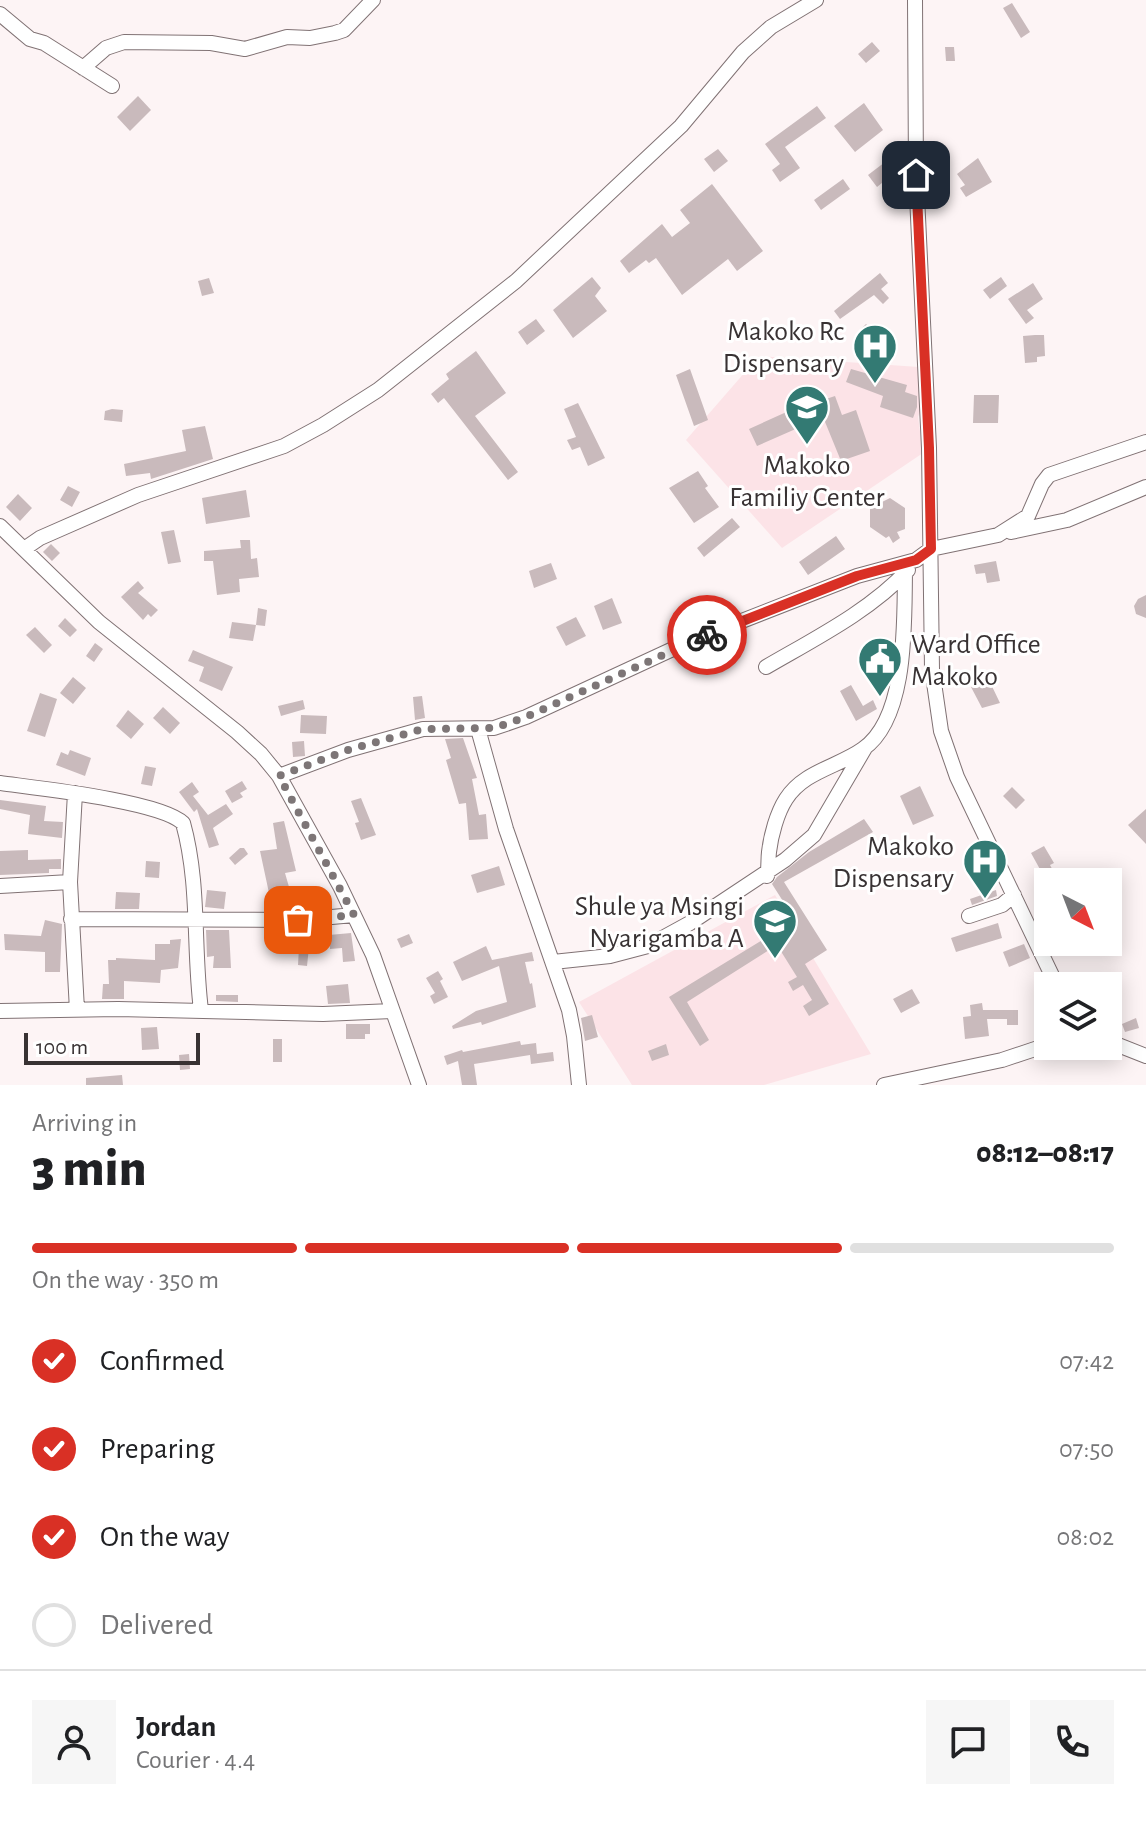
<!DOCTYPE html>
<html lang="en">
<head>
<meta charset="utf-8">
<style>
  body { margin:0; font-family:"Alegreya Sans",sans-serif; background:#f6f6f6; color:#202124; height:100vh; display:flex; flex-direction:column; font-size:30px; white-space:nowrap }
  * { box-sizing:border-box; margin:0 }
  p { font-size:26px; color:#757577 }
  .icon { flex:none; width:44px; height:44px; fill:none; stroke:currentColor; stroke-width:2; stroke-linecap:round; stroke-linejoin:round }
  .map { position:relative; height:1085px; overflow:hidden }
  .sheet { display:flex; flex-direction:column; background:#fff; flex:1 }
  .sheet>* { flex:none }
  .needle { width:52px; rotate:138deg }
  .buttons { position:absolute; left:1034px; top:868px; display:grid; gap:16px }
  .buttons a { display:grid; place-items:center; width:88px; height:88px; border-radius:0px; background:#fff; box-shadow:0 4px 20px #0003; font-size:40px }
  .scale { position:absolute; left:24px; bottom:20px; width:176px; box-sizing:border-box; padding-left:8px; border:4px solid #383233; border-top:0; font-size:22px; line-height:28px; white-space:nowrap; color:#383233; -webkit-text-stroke:6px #fff; paint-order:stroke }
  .pin { position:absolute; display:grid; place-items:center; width:68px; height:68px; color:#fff; margin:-34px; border-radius:16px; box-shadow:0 4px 12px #0006 }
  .courier { position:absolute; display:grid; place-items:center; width:80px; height:80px; margin:-40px; border:6px solid #d93025; border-radius:50%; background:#fff; color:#222; box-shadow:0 2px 10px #0007 }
  .summary em { font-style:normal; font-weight:800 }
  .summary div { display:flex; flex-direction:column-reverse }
  .summary { display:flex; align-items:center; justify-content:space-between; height:136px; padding:0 32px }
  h1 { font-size:52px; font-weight:800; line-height:60px }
  .bar { display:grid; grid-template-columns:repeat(4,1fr); gap:12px 8px; align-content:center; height:96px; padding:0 32px }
  .bar i { height:10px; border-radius:6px; background:#e0e0e0 }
  .bar .selected { background:#d93025 }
  .bar p { grid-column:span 4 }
  .line { display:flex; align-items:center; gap:20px; padding:0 32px; border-top:2px solid #e0e0e0 }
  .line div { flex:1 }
  .round { display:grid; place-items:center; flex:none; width:84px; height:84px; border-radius:0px; background:#f6f6f6 }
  ol { padding:0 32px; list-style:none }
  li { display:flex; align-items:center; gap:24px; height:88px }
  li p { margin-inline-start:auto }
  li .icon { padding:8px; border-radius:50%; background:#d93025; color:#fff; stroke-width:4 }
  li:last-child { color:#757577 }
  li i { width:44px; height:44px; border:4px solid #e0e0e0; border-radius:50% }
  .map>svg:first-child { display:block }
  .built { fill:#fce3e7 }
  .building { fill:#c9babc }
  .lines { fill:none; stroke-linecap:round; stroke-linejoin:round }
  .minor-casing { stroke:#807274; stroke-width:16 }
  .minor { stroke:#fff; stroke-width:14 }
  .done { stroke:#7d7677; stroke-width:8; stroke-dasharray:0 14.4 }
  .route { stroke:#d93025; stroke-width:10 }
  .labels { text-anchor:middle; stroke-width:6; stroke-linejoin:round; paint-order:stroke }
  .poi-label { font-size:28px; fill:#383233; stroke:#fff; text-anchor:end }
</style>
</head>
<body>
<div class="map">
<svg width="1146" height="1085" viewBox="0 0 1146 1085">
  <rect width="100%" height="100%" fill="#fdf4f5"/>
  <!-- built -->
  <path class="built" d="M 759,356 L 919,367 L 926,396 L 918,417 L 923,453 L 782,548 L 686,440 Z
    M 775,895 L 871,1054 L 764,1085 L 632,1085 L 579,1002 Z"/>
  <!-- building -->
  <path class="building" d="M 1012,3 L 1030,32 L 1021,38 L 1003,8 Z
    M 872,42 L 880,51 L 866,63 L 858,54 Z
    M 945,47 L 954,47 L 955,61 L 946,61 Z
    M 138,96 L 151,110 L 130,131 L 117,117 Z
    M 864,103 L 883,130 L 855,152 L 834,126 Z
    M 817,106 L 826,118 L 785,147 L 800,168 L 780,182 L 772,170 L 780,164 L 765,144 Z
    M 718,149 L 728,161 L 714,172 L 704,159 Z
    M 978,158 L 992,182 L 966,197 L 960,188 L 965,185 L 957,174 Z
    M 889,159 L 898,170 L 877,187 L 868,175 Z
    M 843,179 L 850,189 L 821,210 L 814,200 Z
    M 712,184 L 763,251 L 737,271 L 728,259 L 682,295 L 656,258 L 649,263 L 646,260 L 629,273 L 620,261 L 662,224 L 672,237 L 690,223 L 680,210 Z
    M 880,273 L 888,283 L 881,289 L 889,298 L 883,304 L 874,295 L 840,319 L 834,311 Z
    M 592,277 L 601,288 L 595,296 L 607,311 L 573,338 L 553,310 Z
    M 1001,277 L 1007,286 L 990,299 L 983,290 Z
    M 209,278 L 214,293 L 202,296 L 198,281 Z
    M 1033,283 L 1043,299 L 1027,310 L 1034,318 L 1026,324 L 1008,299 Z
    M 536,319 L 545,331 L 527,345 L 518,332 Z
    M 866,324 L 875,333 L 866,341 L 857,333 Z
    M 1035,335 L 1044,335 L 1045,356 L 1037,357 L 1037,362 L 1025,363 L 1023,336 Z
    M 476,351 L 506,393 L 475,416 L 518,472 L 508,480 L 444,398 L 438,403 L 431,394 L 449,379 L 446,374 Z
    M 690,369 L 708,420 L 694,426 L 676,375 Z
    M 851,369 L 907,385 L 905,392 L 917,396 L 917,407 L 913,418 L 880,407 L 883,396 L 846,382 Z
    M 974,395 L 999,395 L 998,423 L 973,423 Z
    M 835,396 L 842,415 L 856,410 L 870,451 L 841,461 L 823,417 L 757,446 L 749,429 L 813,400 L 814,403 Z
    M 578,403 L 605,458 L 588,466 L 580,447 L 572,450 L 567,440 L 576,437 L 564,409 Z
    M 112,409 L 123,410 L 122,422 L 104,420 L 105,411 Z
    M 205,426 L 213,459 L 151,479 L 150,473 L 126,476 L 124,464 L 186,451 L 182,430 Z
    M 698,471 L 708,486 L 705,488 L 719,507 L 694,523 L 669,488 Z
    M 68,486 L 80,492 L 72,507 L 60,500 Z
    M 246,490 L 250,517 L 206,524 L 202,498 Z
    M 18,494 L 32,508 L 20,521 L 6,507 Z
    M 890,498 L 905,508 L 905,529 L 897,532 L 900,538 L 893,543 L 889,536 L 886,538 L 870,527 L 870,508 Z
    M 732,518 L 740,527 L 704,557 L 697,548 Z
    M 174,530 L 181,562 L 168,564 L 161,532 Z
    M 836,536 L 845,549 L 808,575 L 799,562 Z
    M 240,540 L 250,540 L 251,559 L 257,558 L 259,577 L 239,579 L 240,592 L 217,595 L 213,561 L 204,561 L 204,551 L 241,548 Z
    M 51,544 L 60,553 L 52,561 L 43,552 Z
    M 996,561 L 1000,581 L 987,583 L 985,573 L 976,574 L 974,565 Z
    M 551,563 L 557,579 L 534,588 L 529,571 Z
    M 138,581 L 144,588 L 138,593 L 158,610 L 151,617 L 148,614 L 143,620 L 121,597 Z
    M 1146,595 L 1146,618 L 1136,614 L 1134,606 L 1138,599 Z
    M 612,598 L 622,623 L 603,630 L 594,606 Z
    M 258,608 L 267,610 L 265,626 L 256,625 Z
    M 576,617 L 586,636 L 566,646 L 556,627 Z
    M 65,618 L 77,630 L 70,637 L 58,626 Z
    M 232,622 L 256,625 L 253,641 L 229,638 Z
    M 35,627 L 52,645 L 44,653 L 26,635 Z
    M 95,643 L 103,649 L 94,662 L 86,656 Z
    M 193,650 L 233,667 L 222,691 L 199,681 L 204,667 L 188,661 Z
    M 73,677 L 86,688 L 73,704 L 60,693 Z
    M 988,678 L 1000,703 L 982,708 L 971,687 Z
    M 851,685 L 863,706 L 873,700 L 877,709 L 856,721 L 840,691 Z
    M 40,693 L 57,699 L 45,737 L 27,731 Z
    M 422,696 L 425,718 L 415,720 L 413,697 Z
    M 303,700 L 305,709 L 281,716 L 278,706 Z
    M 163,707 L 180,723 L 170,734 L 153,718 Z
    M 128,710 L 144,724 L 131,739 L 116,726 Z
    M 301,715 L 327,716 L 326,734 L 300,733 Z
    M 463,738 L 477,778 L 472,779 L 479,815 L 486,814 L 488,839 L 469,840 L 466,803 L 459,804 L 446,760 L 451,758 L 445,739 Z
    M 304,741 L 305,756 L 293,757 L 292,742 Z
    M 70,750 L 91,758 L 85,776 L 56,765 L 61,752 L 68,755 Z
    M 145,766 L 156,768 L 152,786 L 141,784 Z
    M 242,781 L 247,789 L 240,793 L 243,797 L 232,803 L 225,791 Z
    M 192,782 L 199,792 L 193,796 L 208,815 L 226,804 L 233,814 L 213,828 L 219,845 L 209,848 L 197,809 L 194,812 L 179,792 Z
    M 920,786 L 934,816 L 913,825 L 900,796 Z
    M 1012,787 L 1025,800 L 1016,809 L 1003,796 Z
    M 361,798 L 376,835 L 361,840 L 355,823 L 359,822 L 351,801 Z
    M 0,800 L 46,806 L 44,821 L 63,822 L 62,838 L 28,834 L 30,815 L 0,809 Z
    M 1146,809 L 1146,844 L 1128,825 Z
    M 864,819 L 873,832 L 784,882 L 827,950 L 805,964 L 829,1004 L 809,1016 L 803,1006 L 812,1000 L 803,985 L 793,991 L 788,982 L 797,977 L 777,945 L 687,1002 L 709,1040 L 700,1046 L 669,997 L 795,920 L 772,884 L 777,877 L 809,852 Z
    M 284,821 L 296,871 L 285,873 L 289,887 L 269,893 L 260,851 L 277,849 L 273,823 Z
    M 1044,846 L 1054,863 L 1050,865 L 1059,882 L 1047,882 L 1031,853 Z
    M 240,848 L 244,848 L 248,854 L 235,865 L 229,858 Z
    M 28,850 L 28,860 L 61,859 L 61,869 L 49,869 L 49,873 L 0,875 L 0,851 Z
    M 146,861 L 160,862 L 159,878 L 145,877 Z
    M 499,866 L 505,885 L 477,893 L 471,875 Z
    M 207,890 L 226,892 L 224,909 L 205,907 Z
    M 996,890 L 997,896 L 972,905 L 970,899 Z
    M 116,892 L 140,893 L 139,909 L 115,909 Z
    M 300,895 L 315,895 L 315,908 L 300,908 Z
    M 45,920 L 62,924 L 60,972 L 45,972 L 45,952 L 5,950 L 4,934 L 41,936 Z
    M 998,923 L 1002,938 L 956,952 L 951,938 Z
    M 206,930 L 229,930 L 231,968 L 213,968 L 214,956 L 207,957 Z
    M 351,933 L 355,961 L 343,962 L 342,948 L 330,949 L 329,935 Z
    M 409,934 L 413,943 L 401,948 L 397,939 Z
    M 1118,938 L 1121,948 L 1099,956 L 1095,947 Z
    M 181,939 L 178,968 L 161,970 L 160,983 L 124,981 L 124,999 L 102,999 L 103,984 L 109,984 L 108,960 L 116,960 L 116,958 L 155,960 L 155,944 L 170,944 L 170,940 Z
    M 1024,944 L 1030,958 L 1009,967 L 1003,952 Z
    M 486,946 L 492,960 L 532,952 L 534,961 L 525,962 L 530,984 L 532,983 L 536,1007 L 482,1025 L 481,1022 L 453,1029 L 452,1026 L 476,1011 L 507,1002 L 499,966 L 462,981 L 453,962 Z
    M 299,947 L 309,947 L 307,966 L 298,965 Z
    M 438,971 L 443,979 L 440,981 L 448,997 L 434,1004 L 430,996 L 435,993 L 426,978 Z
    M 348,984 L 350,1003 L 328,1004 L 326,986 Z
    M 912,989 L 920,1003 L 901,1013 L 893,999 Z
    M 216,995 L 238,995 L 238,1002 L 216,1001 Z
    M 982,1003 L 983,1010 L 1018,1010 L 1018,1025 L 1007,1025 L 1007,1019 L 987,1019 L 989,1036 L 965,1039 L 963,1017 L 971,1016 L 970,1005 Z
    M 592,1015 L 598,1037 L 585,1041 L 581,1018 Z
    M 1136,1018 L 1139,1028 L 1125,1032 L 1122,1024 Z
    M 346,1024 L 370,1024 L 370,1034 L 365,1034 L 365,1039 L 346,1039 Z
    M 157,1027 L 159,1049 L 142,1050 L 141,1028 Z
    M 273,1039 L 282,1039 L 282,1062 L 273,1062 Z
    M 520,1041 L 521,1045 L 536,1043 L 537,1054 L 553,1052 L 554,1061 L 531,1064 L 530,1055 L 474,1064 L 477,1085 L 462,1085 L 458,1061 L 447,1065 L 444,1056 L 462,1050 L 463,1052 Z
    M 666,1044 L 669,1055 L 652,1061 L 648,1051 Z
    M 189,1054 L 190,1069 L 180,1070 L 179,1055 Z
    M 122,1075 L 123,1085 L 86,1085 L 86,1078 Z"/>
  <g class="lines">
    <!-- minor casing -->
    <g class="minor-casing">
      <path id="minor" d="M 915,0 L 916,175 L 929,448 L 932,669 L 941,731 L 957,777 L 1057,986
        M 0,14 L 30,39 L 44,43 L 112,86
        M 83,68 L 106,48 L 124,42 L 211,43 L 245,49 L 287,37 L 310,38 L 335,33 L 344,30 L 373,0
        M 0,526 L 99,622 L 237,732 L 261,754 L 279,776 L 340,886 L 373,955 L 419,1085
        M 1011,532 L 1067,520 L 1146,487
        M 24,549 L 40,538 L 138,495 L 284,446 L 323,425 L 378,390 L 516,281 L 681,126 L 743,52 L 771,27 L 816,0
        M 766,667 C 814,639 870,611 908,570
        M 478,729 L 506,829 L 569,1010 L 574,1036 L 579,1085
        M 279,776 L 348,750 L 423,729 L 494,728 L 526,717 L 688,642 L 857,576 L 916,560 L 931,549 L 998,535 L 1028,516 L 1042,484 L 1049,475 L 1146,442
        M 0,783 C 36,788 160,801 183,823 C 200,884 193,948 201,1010
        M 75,793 L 70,882 L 77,1010
        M 767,876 C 769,868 768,860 769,852 C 771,835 777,813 786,799 C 804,771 838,767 863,749 C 908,718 904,621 905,573
        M 0,886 L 70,882
        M 969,916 L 1002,905 L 1014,895
        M 71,919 L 298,920 L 354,915
        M 553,962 L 610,956 L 648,946 L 690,923 L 785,860 L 814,835 L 865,748
        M 0,1011 L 118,1009 L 323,1014 L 392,1011
        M 1108,1041 L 1146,1056
        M 884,1085 L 1002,1060 L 1038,1048 L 1070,1048"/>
    </g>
    <!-- minor -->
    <use href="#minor" class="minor"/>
  </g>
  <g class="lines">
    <!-- done -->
    <path class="done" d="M 298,920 L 354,915 L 279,776 L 348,750 L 423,729 L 494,728 L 526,717 L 707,635"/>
    <!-- route -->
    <path class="route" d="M 707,635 L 857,576 L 916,560 L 931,549 L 929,448 L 916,175"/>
  </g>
  <!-- icons -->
  <defs>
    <g id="hospital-pin" transform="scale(2.3)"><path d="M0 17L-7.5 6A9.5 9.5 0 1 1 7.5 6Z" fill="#337a73" stroke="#fff"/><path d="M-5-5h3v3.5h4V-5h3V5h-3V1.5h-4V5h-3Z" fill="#fff"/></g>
    <g id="school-pin" transform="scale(2.3)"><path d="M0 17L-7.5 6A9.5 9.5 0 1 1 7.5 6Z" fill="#337a73" stroke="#fff"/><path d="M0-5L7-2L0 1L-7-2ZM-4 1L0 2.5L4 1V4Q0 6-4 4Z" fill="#fff"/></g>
    <g id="civic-pin" transform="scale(2.3)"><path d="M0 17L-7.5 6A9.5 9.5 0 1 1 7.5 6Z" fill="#337a73" stroke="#fff"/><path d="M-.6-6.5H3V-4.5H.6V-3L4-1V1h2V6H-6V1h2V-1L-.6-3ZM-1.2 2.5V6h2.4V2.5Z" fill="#fff"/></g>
  </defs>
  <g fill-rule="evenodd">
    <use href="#hospital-pin" x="875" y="346"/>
    <use href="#school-pin" x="807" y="407"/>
    <use href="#civic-pin" x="880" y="659"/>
    <use href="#hospital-pin" x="985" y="861"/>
    <use href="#school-pin" x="775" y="921"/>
  </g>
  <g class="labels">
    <!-- poi labels -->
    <g class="poi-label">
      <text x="844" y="340">Makoko Rc<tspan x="844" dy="32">Dispensary</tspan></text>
      <text x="807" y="474" text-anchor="middle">Makoko<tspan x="807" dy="32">Familiy Center</tspan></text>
      <text x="911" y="653" text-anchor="start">Ward Office<tspan x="911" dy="32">Makoko</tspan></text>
      <text x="954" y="855">Makoko<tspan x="954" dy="32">Dispensary</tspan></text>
      <text x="744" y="915">Shule ya Msingi<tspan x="744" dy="32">Nyarigamba A</tspan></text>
    </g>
  </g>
</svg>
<div class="buttons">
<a><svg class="needle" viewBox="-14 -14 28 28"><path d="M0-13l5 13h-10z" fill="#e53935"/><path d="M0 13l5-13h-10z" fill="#757577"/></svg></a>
<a><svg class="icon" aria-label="layers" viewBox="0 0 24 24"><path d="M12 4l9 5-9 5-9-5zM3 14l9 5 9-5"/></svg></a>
</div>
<div class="scale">100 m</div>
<div class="pin" style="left:298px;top:920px;background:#ea580c"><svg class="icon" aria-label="bag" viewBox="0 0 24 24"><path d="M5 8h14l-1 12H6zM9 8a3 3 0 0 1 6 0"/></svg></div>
<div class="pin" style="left:916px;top:175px;background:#1f2937"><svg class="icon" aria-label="home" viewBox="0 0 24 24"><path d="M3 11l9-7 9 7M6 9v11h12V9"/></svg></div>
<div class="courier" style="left:707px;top:635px"><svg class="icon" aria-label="bike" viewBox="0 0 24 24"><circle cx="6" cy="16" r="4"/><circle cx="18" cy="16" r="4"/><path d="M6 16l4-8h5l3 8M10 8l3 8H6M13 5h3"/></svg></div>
</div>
<section class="sheet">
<div class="summary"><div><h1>3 min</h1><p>Arriving in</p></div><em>08:12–08:17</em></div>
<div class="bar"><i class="selected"></i><i class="selected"></i><i class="selected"></i><i></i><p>On the way · 350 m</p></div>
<ol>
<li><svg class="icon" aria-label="check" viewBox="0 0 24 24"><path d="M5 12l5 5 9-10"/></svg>Confirmed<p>07:42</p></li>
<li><svg class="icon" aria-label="check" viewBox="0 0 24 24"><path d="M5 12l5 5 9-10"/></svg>Preparing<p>07:50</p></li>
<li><svg class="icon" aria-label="check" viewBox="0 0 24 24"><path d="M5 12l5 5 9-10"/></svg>On the way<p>08:02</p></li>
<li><i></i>Delivered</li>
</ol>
<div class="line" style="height:144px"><a class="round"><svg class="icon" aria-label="person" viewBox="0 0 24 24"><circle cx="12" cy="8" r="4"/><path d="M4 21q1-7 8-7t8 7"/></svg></a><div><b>Jordan</b><p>Courier · 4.4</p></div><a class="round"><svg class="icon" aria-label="chat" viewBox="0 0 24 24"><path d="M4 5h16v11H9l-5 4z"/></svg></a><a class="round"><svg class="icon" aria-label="phone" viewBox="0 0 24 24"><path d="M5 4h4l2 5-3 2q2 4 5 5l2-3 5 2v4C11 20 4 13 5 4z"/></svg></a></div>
</section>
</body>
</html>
